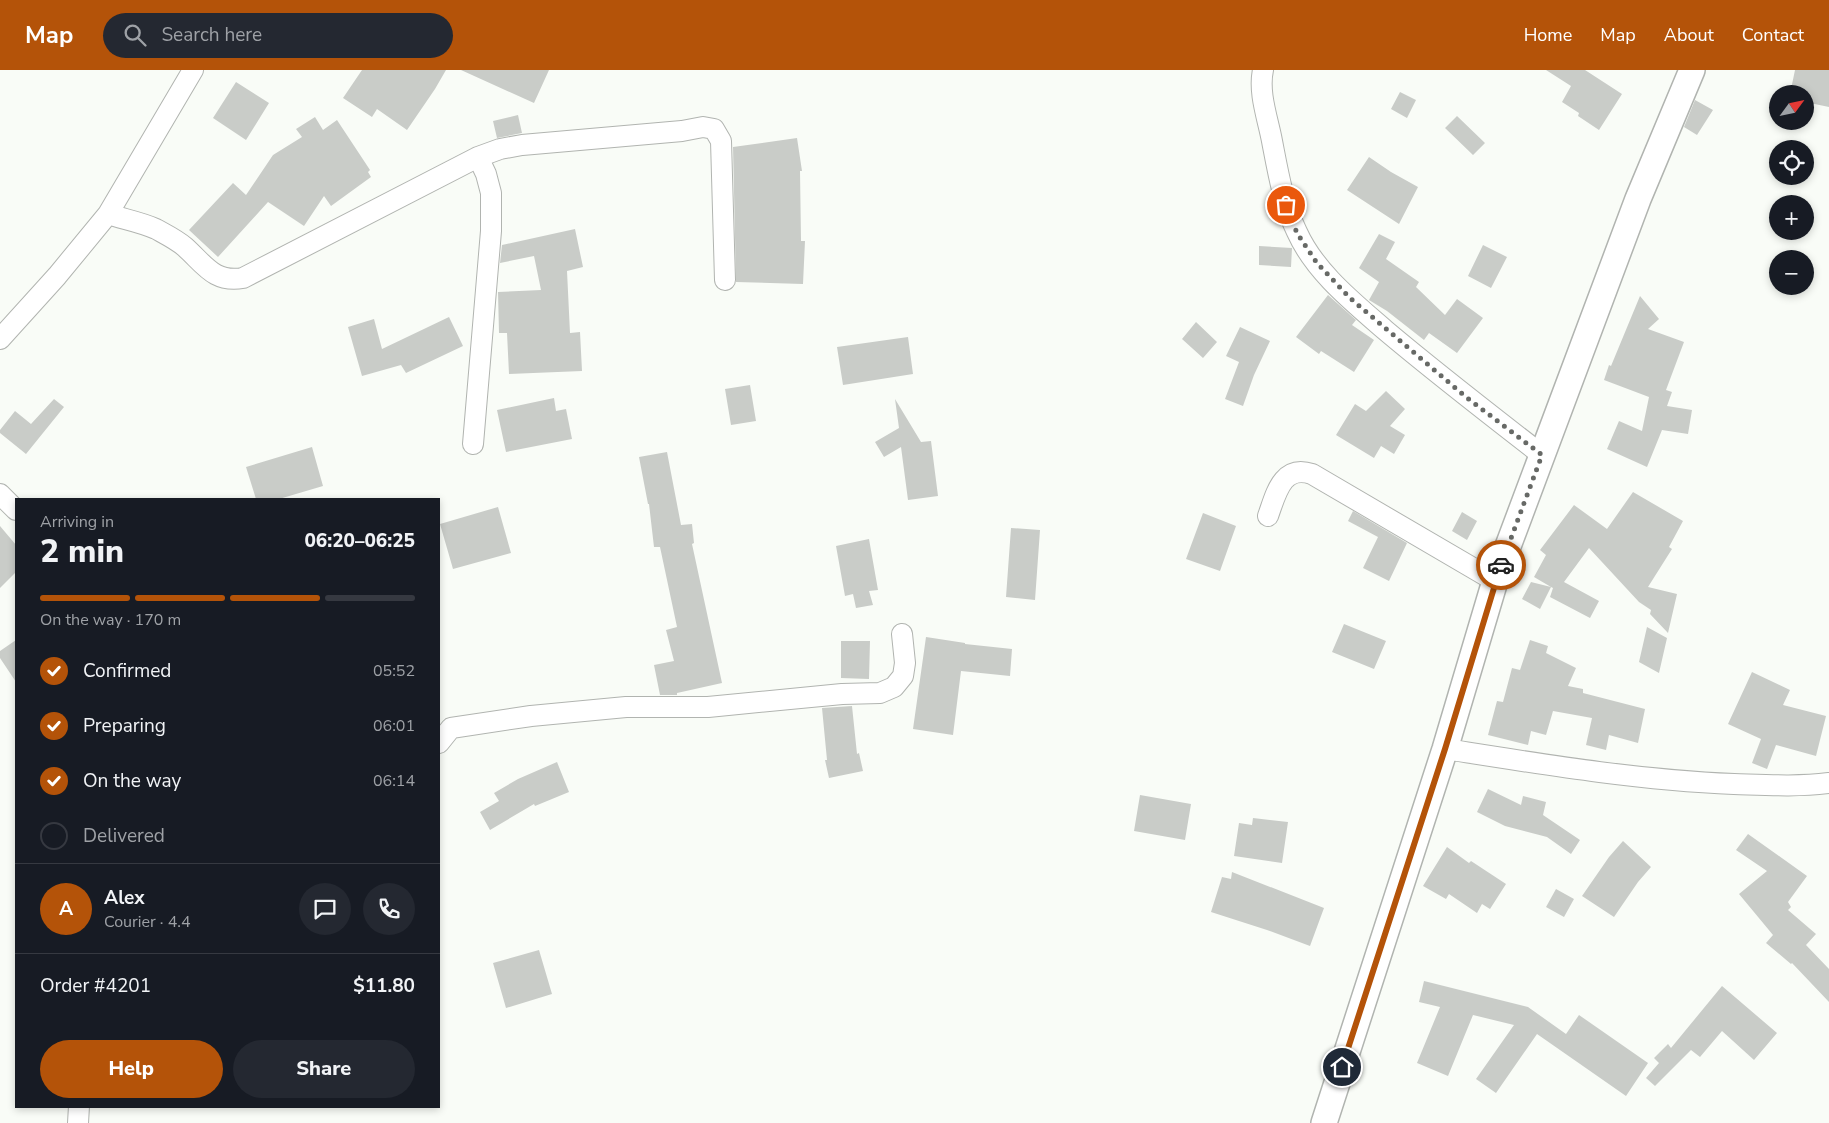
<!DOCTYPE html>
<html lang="en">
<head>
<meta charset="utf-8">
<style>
  body { margin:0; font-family:"Nunito Sans",sans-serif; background:#242831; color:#f1f3f6; height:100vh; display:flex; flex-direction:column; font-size:19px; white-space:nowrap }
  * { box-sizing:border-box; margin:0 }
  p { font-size:16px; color:#9ea1a6 }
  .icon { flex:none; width:28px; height:28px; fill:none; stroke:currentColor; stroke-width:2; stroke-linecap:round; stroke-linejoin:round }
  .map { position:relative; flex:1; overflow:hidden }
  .drawer { position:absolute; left:15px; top:428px; width:425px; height:610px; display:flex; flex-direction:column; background:#171b24; border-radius:0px; box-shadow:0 2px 8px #0003 }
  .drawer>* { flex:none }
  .needle { width:32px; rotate:57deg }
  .tools { position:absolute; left:1769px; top:15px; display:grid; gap:10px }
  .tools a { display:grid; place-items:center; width:45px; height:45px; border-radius:50%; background:#171b24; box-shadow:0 2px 8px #0003; font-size:25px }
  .pin { position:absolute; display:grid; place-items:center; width:42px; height:42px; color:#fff; margin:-21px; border:2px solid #fff; border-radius:50%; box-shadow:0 1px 5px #0007 }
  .courier { position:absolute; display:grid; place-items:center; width:50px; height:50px; margin:-25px; border:4px solid #b45309; border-radius:50%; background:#fff; color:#222; box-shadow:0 1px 6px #0007 }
  .overview em { font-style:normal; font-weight:800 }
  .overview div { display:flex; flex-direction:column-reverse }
  .overview { display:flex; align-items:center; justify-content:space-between; height:85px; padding:0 25px }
  h1 { font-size:32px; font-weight:800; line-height:38px }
  .bar { display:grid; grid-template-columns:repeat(4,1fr); gap:8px 5px; align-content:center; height:60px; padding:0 25px }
  .bar i { height:6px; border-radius:4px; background:#363941 }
  .bar .active { background:#b45309 }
  .bar p { grid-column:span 4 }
  .line { display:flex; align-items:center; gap:12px; padding:0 25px; border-top:1px solid #363941 }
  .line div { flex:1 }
  .round { display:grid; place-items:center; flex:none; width:52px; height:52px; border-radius:26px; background:#242831 }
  ol { padding:0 25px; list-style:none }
  li { display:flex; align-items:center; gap:15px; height:55px }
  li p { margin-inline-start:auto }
  li .icon { padding:5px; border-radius:50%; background:#b45309; color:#fff; stroke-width:4 }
  li:last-child { color:#9ea1a6 }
  li i { width:28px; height:28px; border:2px solid #363941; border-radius:50% }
  .cta { display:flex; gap:10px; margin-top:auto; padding:10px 25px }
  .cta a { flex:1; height:58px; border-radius:30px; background:#b45309; color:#fff; font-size:20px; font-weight:800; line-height:58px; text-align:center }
  .cta a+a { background:#242831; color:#f1f3f6 }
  header { display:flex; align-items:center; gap:30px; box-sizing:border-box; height:70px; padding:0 25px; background:#b45309; color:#fff }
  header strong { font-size:24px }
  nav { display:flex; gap:28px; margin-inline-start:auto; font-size:18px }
  .search { width:350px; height:45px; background:#242831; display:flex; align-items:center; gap:12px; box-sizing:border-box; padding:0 18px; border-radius:28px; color:#9ea1a6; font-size:19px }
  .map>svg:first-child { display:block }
  .building { fill:#c9ccc8 }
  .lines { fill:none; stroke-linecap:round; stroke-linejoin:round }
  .minor-casing { stroke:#b1b4b0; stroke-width:22 }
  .tertiary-casing { stroke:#b1b4b0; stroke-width:28 }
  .minor { stroke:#fff; stroke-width:20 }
  .tertiary { stroke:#fff; stroke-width:25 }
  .done { stroke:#676966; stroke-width:5; stroke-dasharray:0 9 }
  .route { stroke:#b45309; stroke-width:6 }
</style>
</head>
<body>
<header>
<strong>Map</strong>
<div class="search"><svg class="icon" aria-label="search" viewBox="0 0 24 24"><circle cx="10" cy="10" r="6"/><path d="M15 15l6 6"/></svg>Search here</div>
<nav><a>Home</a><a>Map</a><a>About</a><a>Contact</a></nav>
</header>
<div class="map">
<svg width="1829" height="1053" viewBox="0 0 1829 1053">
  <rect width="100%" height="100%" fill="#f9fcf7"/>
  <!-- building -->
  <path class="building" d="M 362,0 L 446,0 L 435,19 L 407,60 L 377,39 L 372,47 L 343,28 Z
    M 461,0 L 549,0 L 534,33 Z
    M 1546,0 L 1585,0 L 1622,24 L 1599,60 L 1578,46 L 1579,43 L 1562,32 L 1571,16 Z
    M 1795,0 L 1829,0 L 1829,37 L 1805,32 L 1805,24 L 1790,24 Z
    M 236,12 L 269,33 L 246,70 L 213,48 Z
    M 1400,22 L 1416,30 L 1407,48 L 1391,39 Z
    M 1695,30 L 1713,40 L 1697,65 L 1684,57 Z
    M 518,45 L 522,63 L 497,68 L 493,51 Z
    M 1457,46 L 1485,73 L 1473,85 L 1445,58 Z
    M 315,47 L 323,60 L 337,50 L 370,100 L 368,102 L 371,107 L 331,136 L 324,126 L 304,156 L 268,132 L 218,187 L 189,160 L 233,113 L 246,125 L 273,85 L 302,67 L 296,59 Z
    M 797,68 L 802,101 L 800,101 L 801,171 L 805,171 L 803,214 L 736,212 L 733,77 Z
    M 1369,87 L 1391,102 L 1418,117 L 1399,154 L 1347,120 Z
    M 575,159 L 583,197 L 567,201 L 570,263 L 580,262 L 582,301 L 509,304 L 507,263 L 499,263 L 498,222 L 541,220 L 534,186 L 500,193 L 502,175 Z
    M 1379,164 L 1395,172 L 1386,189 L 1419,212 L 1416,217 L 1445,245 L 1457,229 L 1483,248 L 1457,283 L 1429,263 L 1424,270 L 1387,241 L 1369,230 L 1379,212 L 1359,198 Z
    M 1483,175 L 1507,187 L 1491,218 L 1468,206 Z
    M 1259,176 L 1292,178 L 1291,197 L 1259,195 Z
    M 1328,225 L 1356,250 L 1352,255 L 1374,270 L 1354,302 L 1321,281 L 1319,284 L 1296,267 Z
    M 1640,226 L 1659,249 L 1648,259 L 1684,272 L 1666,320 L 1672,322 L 1667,336 L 1692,340 L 1688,364 L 1662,360 L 1647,397 L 1607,379 L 1619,351 L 1642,361 L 1649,327 L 1604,310 L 1609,295 L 1611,296 Z
    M 449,247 L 463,276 L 406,303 L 401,295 L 362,306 L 348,257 L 374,249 L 382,279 Z
    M 1196,252 L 1217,272 L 1203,288 L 1182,269 Z
    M 1240,257 L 1270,271 L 1254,305 L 1243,336 L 1225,329 L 1239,292 L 1226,286 Z
    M 908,267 L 913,304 L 843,315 L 837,277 Z
    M 750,315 L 756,351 L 731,355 L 725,319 Z
    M 1386,321 L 1405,339 L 1390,356 L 1405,365 L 1394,384 L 1381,376 L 1374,388 L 1336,365 L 1355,334 L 1366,341 Z
    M 554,328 L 556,341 L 566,339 L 572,369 L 506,382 L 497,340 Z
    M 54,329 L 64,337 L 26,384 L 0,363 L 0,360 L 15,341 L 31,354 Z
    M 895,329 L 921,372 L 931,371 L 938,426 L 908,430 L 901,377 L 884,387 L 875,372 L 899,358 Z
    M 312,377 L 323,416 L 279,429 L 256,429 L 246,397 Z
    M 667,382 L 681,455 L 692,454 L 694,473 L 692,474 L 722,613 L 677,623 L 677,625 L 660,625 L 654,595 L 674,591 L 666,560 L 677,557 L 660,477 L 654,477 L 649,434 L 648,434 L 639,387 Z
    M 1633,422 L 1683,451 L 1669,477 L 1672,479 L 1648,517 L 1677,524 L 1668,563 L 1650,544 L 1651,540 L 1639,532 L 1589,478 L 1564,512 L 1599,531 L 1590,548 L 1550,527 L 1553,518 L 1551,517 L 1540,539 L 1522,529 L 1531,512 L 1551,517 L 1534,507 L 1546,485 L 1540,480 L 1574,435 L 1607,459 Z
    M 498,437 L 511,483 L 453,499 L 440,454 Z
    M 1353,441 L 1407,473 L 1389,511 L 1363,498 L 1378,467 L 1348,451 Z
    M 1462,442 L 1477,451 L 1467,470 L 1452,461 Z
    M 1203,443 L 1236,456 L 1220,501 L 1186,489 Z
    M 0,456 L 16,475 L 16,502 L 0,518 Z
    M 1011,458 L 1040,460 L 1035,530 L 1006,527 Z
    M 869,469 L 878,520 L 869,521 L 873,535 L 856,538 L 853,524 L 845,526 L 836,476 Z
    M 1344,554 L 1386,571 L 1374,599 L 1332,582 Z
    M 1647,557 L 1667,568 L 1659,603 L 1639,592 Z
    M 926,567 L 965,573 L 965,574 L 1012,579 L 1010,606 L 961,601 L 953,665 L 913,659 Z
    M 16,570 L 16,612 L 0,588 L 0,581 Z
    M 1530,570 L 1548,576 L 1546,583 L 1576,598 L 1568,616 L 1583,619 L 1583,623 L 1645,639 L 1638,673 L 1609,665 L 1606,680 L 1586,675 L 1592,648 L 1553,641 L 1546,665 L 1531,661 L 1528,675 L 1488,665 L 1497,631 L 1503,632 L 1512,598 L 1520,600 Z
    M 841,571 L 870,571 L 869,609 L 841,608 Z
    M 1752,602 L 1790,620 L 1783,635 L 1826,646 L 1816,686 L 1776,675 L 1767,699 L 1752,693 L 1761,669 L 1728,654 Z
    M 852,636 L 857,684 L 859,683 L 863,701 L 829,708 L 825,690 L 827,690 L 822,638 Z
    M 557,692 L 569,722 L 535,736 L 534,734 L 490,760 L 480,742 L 499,731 L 494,723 L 518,709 Z
    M 1488,719 L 1521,735 L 1523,726 L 1546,732 L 1543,745 L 1580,770 L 1571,784 L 1547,767 L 1505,756 L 1477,742 Z
    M 1140,725 L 1191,734 L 1185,770 L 1134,761 Z
    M 1253,748 L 1288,752 L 1282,793 L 1234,786 L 1239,753 L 1252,755 Z
    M 1748,764 L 1807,806 L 1788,832 L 1791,837 L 1788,840 L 1816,864 L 1806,875 L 1829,899 L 1829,932 L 1792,893 L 1791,894 L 1766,873 L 1773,865 L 1739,824 L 1767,801 L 1736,780 Z
    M 1623,771 L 1651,797 L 1638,812 L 1614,847 L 1582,826 L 1609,787 Z
    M 1447,777 L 1469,793 L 1471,791 L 1506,814 L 1490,839 L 1482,834 L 1477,843 L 1449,824 L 1446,829 L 1423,816 Z
    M 1232,802 L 1324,838 L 1310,876 L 1267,860 L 1211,842 L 1222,807 L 1231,809 Z
    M 1556,819 L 1574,829 L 1564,847 L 1546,837 Z
    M 539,880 L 552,924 L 506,938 L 493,893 Z
    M 1424,911 L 1528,937 L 1566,964 L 1579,945 L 1648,993 L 1626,1026 L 1537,964 L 1496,1023 L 1476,1009 L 1514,955 L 1473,945 L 1448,1006 L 1417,993 L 1440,937 L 1419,932 Z
    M 1722,916 L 1777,963 L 1754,990 L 1722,961 L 1700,987 L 1691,980 L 1655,1016 L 1646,1008 L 1659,993 L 1654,988 L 1668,974 L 1671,978 Z"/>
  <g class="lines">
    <!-- minor casing -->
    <g class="minor-casing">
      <path id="minor" d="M 1263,0 C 1258,23 1268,49 1272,71 C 1278,102 1283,133 1297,162 C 1315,202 1353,232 1385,260 C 1436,303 1489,344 1542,385
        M 108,144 C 123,149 141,152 156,159 C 165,164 177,170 185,177 C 205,195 214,213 243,208 L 478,87 L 500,79 L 522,75 L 682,61 L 703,57 L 714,59 L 721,71 L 725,210
        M 0,269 L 57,206 L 108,144 L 193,0
        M 473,374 L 491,161 L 491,123 L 486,104 L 478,87
        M 0,424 L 16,440
        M 1268,446 C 1276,424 1282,394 1312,404 L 1495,511
        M 439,673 L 451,658 L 531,646 L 626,637 L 708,637 L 842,624 L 880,623 L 894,617 L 903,606 L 905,593 L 902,564
        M 1445,679 C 1541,694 1637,710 1734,714 C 1766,715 1797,717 1829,713
        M 78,1053 L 79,1036"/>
    </g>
    <!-- tertiary casing -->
    <g class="tertiary-casing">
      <path id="tertiary" d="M 1324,1053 L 1445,679 L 1495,511 L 1638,129 L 1692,0"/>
    </g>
    <!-- minor -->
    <use href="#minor" class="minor"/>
    <!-- tertiary -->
    <use href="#tertiary" class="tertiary"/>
  </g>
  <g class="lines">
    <!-- done -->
    <path class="done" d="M 1286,135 L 1297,163 L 1317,193 L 1350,228 L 1466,327 L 1542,385 L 1501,495"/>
    <!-- route -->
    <path class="route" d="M 1342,997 L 1445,679 L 1501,495"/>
  </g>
</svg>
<div class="tools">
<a><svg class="needle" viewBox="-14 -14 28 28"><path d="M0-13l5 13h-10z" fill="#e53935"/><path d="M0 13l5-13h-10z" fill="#9ea1a6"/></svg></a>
<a><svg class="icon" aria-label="locate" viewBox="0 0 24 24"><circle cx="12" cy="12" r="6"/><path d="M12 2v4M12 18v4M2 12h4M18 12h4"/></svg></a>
<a>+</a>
<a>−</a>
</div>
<div class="pin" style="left:1286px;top:135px;background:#ea580c"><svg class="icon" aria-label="bag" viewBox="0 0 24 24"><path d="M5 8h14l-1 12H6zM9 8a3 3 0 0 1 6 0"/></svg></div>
<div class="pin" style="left:1342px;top:997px;background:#1f2937"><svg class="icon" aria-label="home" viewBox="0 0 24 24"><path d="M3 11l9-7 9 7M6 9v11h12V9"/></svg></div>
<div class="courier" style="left:1501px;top:495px"><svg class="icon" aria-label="car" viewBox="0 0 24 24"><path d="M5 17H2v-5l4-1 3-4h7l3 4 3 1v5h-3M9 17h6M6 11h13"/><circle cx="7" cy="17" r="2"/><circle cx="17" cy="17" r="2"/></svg></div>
<section class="drawer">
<div class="overview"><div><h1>2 min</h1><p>Arriving in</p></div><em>06:20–06:25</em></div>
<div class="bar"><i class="active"></i><i class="active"></i><i class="active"></i><i></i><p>On the way · 170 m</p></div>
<ol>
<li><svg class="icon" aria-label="check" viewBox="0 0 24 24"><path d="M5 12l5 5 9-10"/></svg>Confirmed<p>05:52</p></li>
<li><svg class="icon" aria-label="check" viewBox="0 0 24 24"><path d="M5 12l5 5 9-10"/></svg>Preparing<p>06:01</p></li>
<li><svg class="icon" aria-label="check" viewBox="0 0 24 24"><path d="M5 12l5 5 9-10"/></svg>On the way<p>06:14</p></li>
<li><i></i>Delivered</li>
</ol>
<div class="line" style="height:90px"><b class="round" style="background:#b45309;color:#fff">A</b><div><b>Alex</b><p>Courier · 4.4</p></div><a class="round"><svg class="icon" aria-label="chat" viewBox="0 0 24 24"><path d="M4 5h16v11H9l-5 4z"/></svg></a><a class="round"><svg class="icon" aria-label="phone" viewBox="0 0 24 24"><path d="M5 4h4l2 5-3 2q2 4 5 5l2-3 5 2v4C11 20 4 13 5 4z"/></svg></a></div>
<div class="line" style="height:65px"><div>Order #4201</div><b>$11.80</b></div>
<div class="cta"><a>Help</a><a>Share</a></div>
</section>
</div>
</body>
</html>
